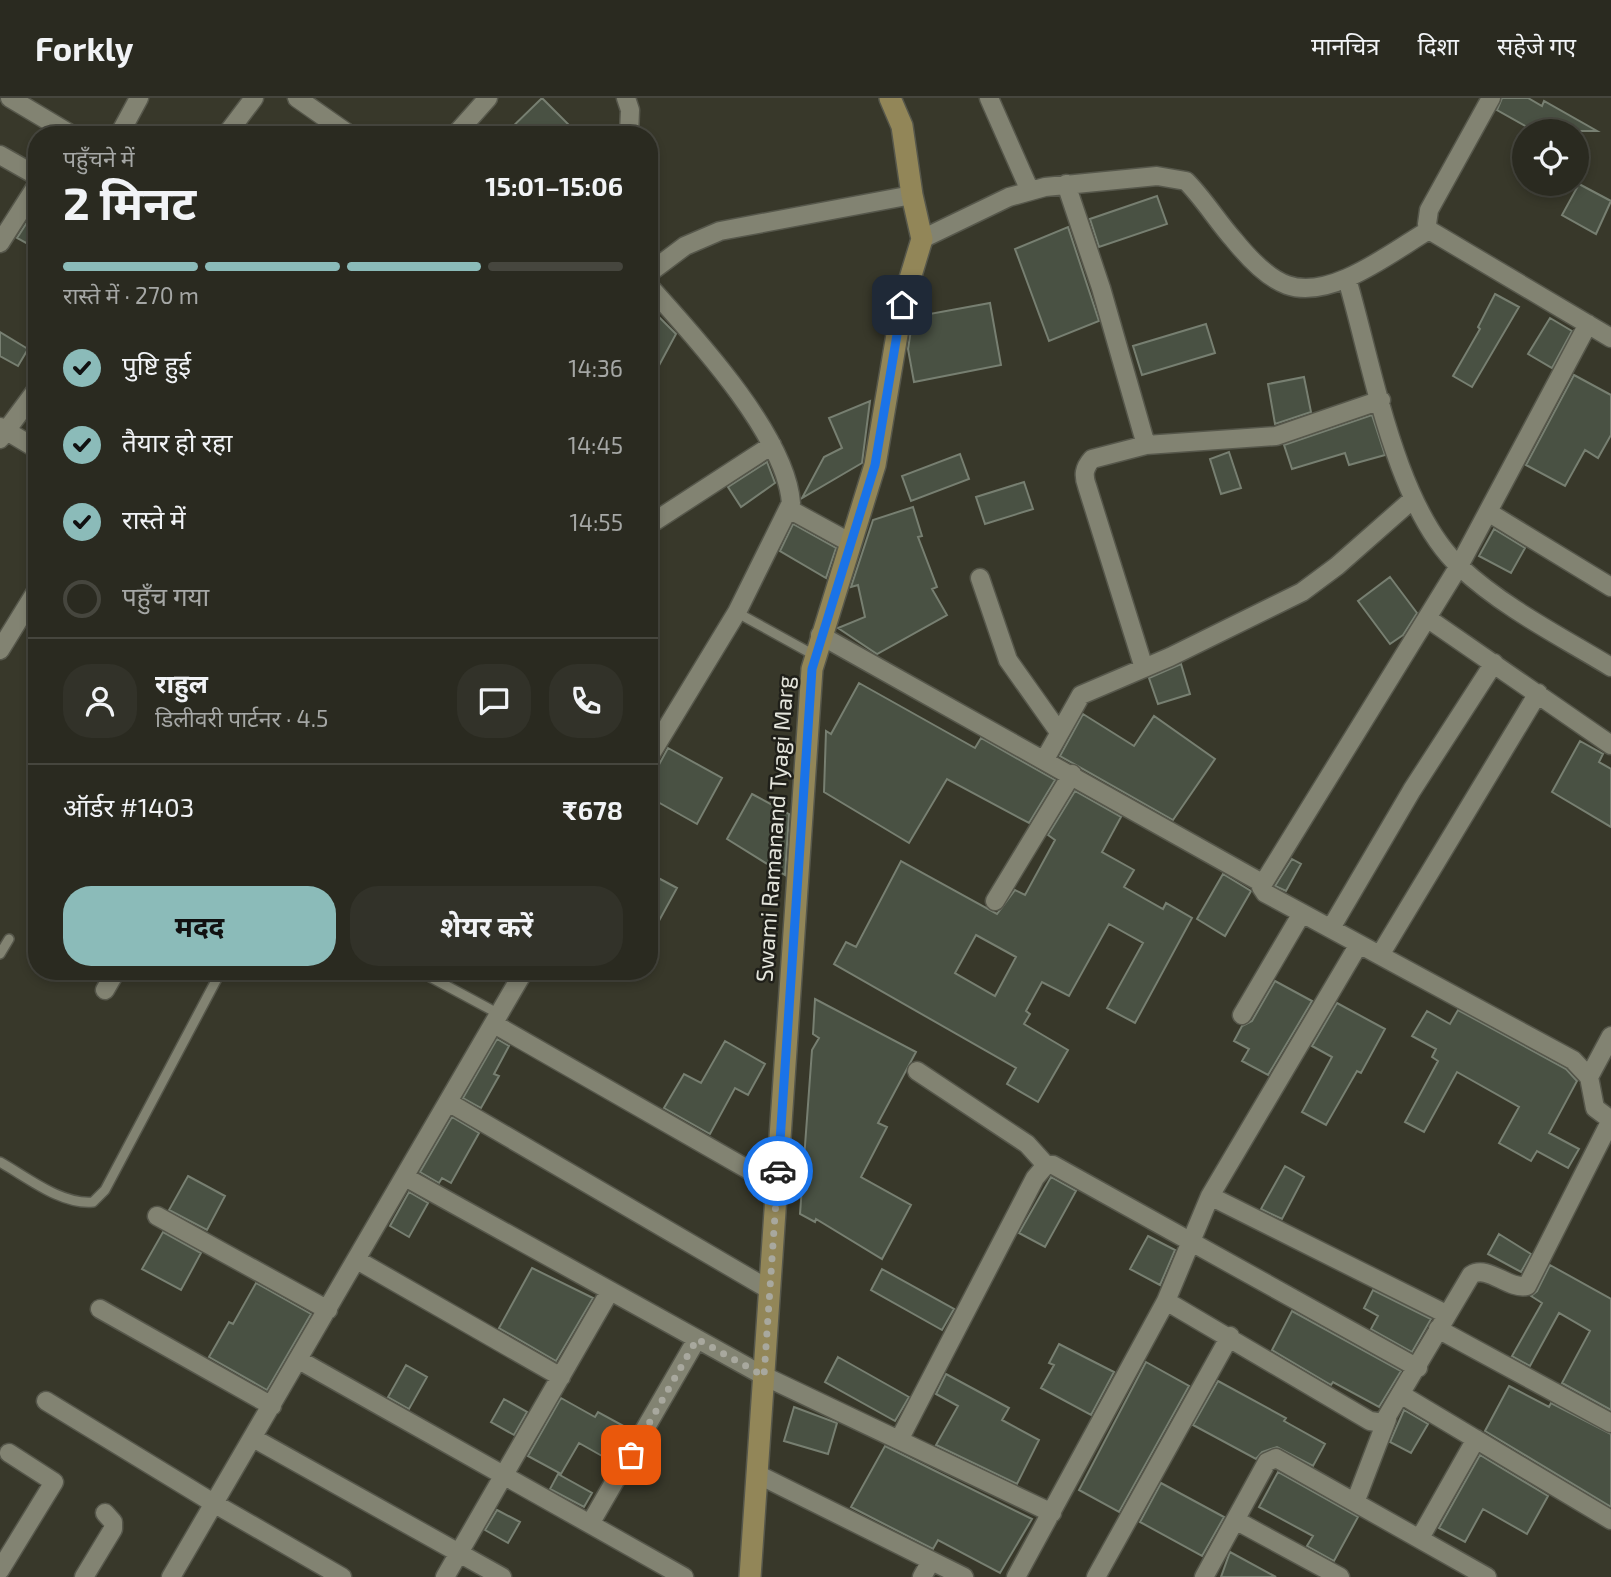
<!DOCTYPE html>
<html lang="hi">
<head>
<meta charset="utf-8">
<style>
  body { margin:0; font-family:"Exo 2","Noto Sans Devanagari",sans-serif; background:#323229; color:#f1f3f6; height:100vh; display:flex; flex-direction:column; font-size:26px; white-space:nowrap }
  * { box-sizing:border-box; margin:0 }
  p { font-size:23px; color:#a5a7a5 }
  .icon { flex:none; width:38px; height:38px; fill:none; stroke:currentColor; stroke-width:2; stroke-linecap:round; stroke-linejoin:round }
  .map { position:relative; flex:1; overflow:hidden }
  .sheet { position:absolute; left:28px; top:28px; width:630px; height:854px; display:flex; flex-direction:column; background:#2a2a20; border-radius:28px; box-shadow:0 4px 10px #0003,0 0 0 2px #46463e }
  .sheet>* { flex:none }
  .controls { position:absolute; left:1512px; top:21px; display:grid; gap:14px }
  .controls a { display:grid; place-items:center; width:77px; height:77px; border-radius:50%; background:#2a2a20; box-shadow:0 4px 10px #0003,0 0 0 2px #46463e; font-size:35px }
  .pin { position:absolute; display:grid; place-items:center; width:60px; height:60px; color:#fff; margin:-30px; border-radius:14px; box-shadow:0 4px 10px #0006 }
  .courier { position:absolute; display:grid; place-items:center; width:70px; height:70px; margin:-35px; border:5px solid #1a73e8; border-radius:50%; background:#fff; color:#222; box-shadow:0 2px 9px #0007 }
  .head em { font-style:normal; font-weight:700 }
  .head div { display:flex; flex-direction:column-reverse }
  .head { display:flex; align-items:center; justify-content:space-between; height:119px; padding:0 35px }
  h1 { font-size:46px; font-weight:700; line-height:52px }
  .bar { display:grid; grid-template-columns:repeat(4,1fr); gap:10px 7px; align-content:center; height:84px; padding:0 35px }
  .bar i { height:9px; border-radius:5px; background:#46463e }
  .bar .selected { background:#8bbbb9 }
  .bar p { grid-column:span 4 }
  .line { display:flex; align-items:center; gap:18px; padding:0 35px; border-top:2px solid #46463e }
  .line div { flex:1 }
  .round { display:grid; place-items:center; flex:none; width:74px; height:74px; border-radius:28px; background:#323229 }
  ol { padding:0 35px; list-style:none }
  li { display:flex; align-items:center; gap:21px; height:77px }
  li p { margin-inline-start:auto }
  li .icon { padding:7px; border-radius:50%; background:#8bbbb9; color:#111; stroke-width:4 }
  li:last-child { color:#a5a7a5 }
  li i { width:38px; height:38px; border:4px solid #46463e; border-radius:50% }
  .action { display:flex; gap:14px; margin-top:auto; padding:14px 35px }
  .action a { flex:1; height:80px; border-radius:28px; background:#8bbbb9; color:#111; font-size:28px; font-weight:700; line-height:80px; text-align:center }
  .action a+a { background:#323229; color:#f1f3f6 }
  header { display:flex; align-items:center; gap:42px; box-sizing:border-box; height:98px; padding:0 35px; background:#2a2a20; border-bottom:2px solid #46463e }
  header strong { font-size:33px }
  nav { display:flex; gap:38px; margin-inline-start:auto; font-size:24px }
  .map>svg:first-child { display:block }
  .building { fill:#495143; stroke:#777f71; stroke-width:2; fill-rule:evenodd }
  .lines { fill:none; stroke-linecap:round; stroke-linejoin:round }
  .lane-casing { stroke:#56574b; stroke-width:12 }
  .street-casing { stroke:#56574b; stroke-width:21 }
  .secondary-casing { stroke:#56574b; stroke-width:24 }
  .lane { stroke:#828372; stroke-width:9 }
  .street { stroke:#828372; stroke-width:18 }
  .secondary { stroke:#928658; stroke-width:21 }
  .done { stroke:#a8a89e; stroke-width:7; stroke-dasharray:0 12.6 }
  .route { stroke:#1a73e8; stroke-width:9 }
  .labels { text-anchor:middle; stroke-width:5; stroke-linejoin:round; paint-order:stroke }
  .street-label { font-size:23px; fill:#e4e5dc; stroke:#1f1f19 }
</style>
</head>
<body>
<header>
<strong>Forkly</strong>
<nav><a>मानचित्र</a><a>दिशा</a><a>सहेजे गए</a></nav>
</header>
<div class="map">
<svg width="1611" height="1479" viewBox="0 0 1611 1479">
  <rect width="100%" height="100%" fill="#38382a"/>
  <!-- building -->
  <path class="building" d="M 542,0 L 568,26 L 558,37 L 504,37 Z
    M 1502,0 L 1528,0 L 1542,8 L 1544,3 L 1597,33 L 1534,33 L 1497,12 Z
    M 1579,86 L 1611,103 L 1596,136 L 1562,117 Z
    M 1157,98 L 1167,126 L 1099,149 L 1090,121 Z
    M 37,109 L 37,151 L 17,140 Z
    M 1068,129 L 1099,223 L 1049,243 L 1015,151 Z
    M 1495,196 L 1519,209 L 1472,289 L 1453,278 L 1480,231 L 1478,229 Z
    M 990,205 L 1001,267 L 914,284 L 908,251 L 913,219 Z
    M 649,209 L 676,236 L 649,286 Z
    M 1550,220 L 1572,233 L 1552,270 L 1528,256 Z
    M 1206,226 L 1215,255 L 1142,277 L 1133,248 Z
    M 0,234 L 28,251 L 18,268 L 0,258 Z
    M 1574,277 L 1611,297 L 1611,337 L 1598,360 L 1585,352 L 1565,388 L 1526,367 Z
    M 1304,279 L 1311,314 L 1275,326 L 1268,286 Z
    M 870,303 L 862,365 L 802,400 L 824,359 L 842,350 L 829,320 Z
    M 1372,317 L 1385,357 L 1349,367 L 1345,355 L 1292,371 L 1284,347 Z
    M 1229,354 L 1241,390 L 1221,396 L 1210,361 Z
    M 960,356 L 969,381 L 911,403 L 902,378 Z
    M 767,364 L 775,385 L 741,409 L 728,389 Z
    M 1024,384 L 1033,411 L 985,426 L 976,399 Z
    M 913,409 L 922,438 L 918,439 L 937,489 L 932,491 L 947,517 L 877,556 L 838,530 L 865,519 L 858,487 L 851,489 L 873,422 Z
    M 793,426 L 836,450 L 826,480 L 780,453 Z
    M 1494,431 L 1525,450 L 1511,475 L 1479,458 Z
    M 1390,479 L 1417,515 L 1403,537 L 1390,546 L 1358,503 Z
    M 1181,566 L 1190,596 L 1158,606 L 1149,580 Z
    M 859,585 L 975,650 L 981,640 L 1055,682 L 1029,725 L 947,681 L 909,745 L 824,694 L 826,633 L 831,636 Z
    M 1083,616 L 1134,648 L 1154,618 L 1215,661 L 1173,722 L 1060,658 Z
    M 1580,643 L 1603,656 L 1599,664 L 1611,671 L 1611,729 L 1552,694 Z
    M 668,650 L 722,680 L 697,726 L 649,699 L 649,685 Z
    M 1075,693 L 1121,719 L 1102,754 L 1134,772 L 1124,789 L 1163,811 L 1166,805 L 1192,820 L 1135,925 L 1107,910 L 1143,845 L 1109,826 L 1069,898 L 1042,884 L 1026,913 L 1030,916 L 1024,926 L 1068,952 L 1038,1004 L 1007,986 L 1016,970 L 834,866 L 846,844 L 856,849 L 901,763 L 997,816 L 1015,792 L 1025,797 L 1055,742 L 1048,737 ZM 976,837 L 1016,859 L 995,898 L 955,875 Z
    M 752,696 L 789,716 L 785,777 L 727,741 Z
    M 1292,761 L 1301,766 L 1286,793 L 1275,788 Z
    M 649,775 L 677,790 L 649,841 Z
    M 1223,776 L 1251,793 L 1225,838 L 1197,821 Z
    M 1275,883 L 1312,903 L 1268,977 L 1242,963 L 1249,951 L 1234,943 L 1242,928 L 1252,923 Z
    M 815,901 L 916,954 L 878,1025 L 887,1029 L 861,1079 L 911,1107 L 882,1161 L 816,1121 L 815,1124 L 800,1116 L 812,952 L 819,940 L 813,936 Z
    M 1337,905 L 1385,931 L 1361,975 L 1357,973 L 1326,1027 L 1302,1014 L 1332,959 L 1312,948 Z
    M 1458,912 L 1566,971 L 1577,983 L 1549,1035 L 1579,1051 L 1568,1070 L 1537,1053 L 1531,1063 L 1499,1045 L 1519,1009 L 1457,974 L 1424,1034 L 1405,1024 L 1438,963 L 1432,959 L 1436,951 L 1412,938 L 1427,913 L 1450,926 Z
    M 497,941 L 509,948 L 494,976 L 499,978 L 481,1010 L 463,1000 Z
    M 725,943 L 765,966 L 748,997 L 735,990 L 710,1036 L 664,1010 L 684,976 L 701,985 Z
    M 452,1019 L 479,1035 L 451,1085 L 442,1080 L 439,1085 L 420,1074 Z
    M 1285,1068 L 1304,1079 L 1282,1121 L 1261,1111 Z
    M 188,1078 L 225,1098 L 207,1132 L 169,1112 Z
    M 1051,1079 L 1076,1093 L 1045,1149 L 1019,1135 Z
    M 409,1094 L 428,1105 L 409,1139 L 390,1128 Z
    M 163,1134 L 201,1155 L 181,1192 L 142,1171 Z
    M 1499,1136 L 1531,1156 L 1521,1174 L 1488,1156 Z
    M 1148,1138 L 1175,1152 L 1160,1187 L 1130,1171 Z
    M 1550,1167 L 1611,1201 L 1611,1312 L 1562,1285 L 1590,1233 L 1559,1215 L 1530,1268 L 1512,1258 L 1542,1205 L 1531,1198 L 1537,1193 Z
    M 532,1170 L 593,1200 L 556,1263 L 499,1230 Z
    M 882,1171 L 954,1211 L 942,1232 L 871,1192 Z
    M 256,1185 L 311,1216 L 267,1292 L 209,1259 L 229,1224 L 233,1226 Z
    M 1373,1192 L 1431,1221 L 1412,1254 L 1371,1231 L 1378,1218 L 1364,1210 Z
    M 1292,1213 L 1401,1273 L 1379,1309 L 1333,1284 L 1331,1287 L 1272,1252 Z
    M 1059,1246 L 1114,1274 L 1091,1317 L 1041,1290 L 1054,1267 L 1049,1265 Z
    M 838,1259 L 909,1299 L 895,1323 L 825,1284 Z
    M 1146,1264 L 1189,1288 L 1119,1414 L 1079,1392 Z
    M 406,1267 L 427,1279 L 409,1311 L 388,1299 Z
    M 946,1276 L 1009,1310 L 1002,1322 L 1039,1342 L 1017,1386 L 936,1347 L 958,1308 L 936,1296 Z
    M 1218,1283 L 1286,1320 L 1284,1323 L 1325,1346 L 1313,1368 L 1277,1349 L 1262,1354 L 1256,1361 L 1193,1327 Z
    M 1509,1288 L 1549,1309 L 1551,1305 L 1611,1336 L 1611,1409 L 1485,1333 Z
    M 561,1300 L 595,1319 L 598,1314 L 629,1331 L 611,1363 L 579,1345 L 561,1376 L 528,1358 Z
    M 504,1301 L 527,1314 L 514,1337 L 491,1324 Z
    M 794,1309 L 837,1325 L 828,1356 L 784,1343 Z
    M 1404,1312 L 1428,1326 L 1411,1355 L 1390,1344 Z
    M 885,1348 L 1032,1421 L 1000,1475 L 938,1442 L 933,1451 L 851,1409 Z
    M 1480,1357 L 1548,1398 L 1527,1436 L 1483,1411 L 1465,1444 L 1439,1430 Z
    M 1278,1374 L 1358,1419 L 1334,1463 L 1307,1448 L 1313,1438 L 1259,1409 Z
    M 558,1376 L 592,1395 L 584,1409 L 550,1391 Z
    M 1161,1385 L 1224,1419 L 1202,1458 L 1140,1424 Z
    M 497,1412 L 520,1424 L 508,1445 L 485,1432 Z
    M 1230,1454 L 1276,1479 L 1221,1479 Z"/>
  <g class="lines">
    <!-- lane casing -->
    <g class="lane-casing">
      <path id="lane" d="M 745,519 L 814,557
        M 0,856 L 9,841
        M 419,873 L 499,916
        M 0,1064 C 27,1079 61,1107 93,1104 L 105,1092 L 221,873"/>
    </g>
    <!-- street casing -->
    <g class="street-casing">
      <path id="street" d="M 10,0 L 72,37
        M 297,0 L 350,37
        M 626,0 L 630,12 L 629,37
        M 989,0 L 1030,93
        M 119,37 L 139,0
        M 226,37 L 254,0
        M 455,37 L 488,0
        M 0,57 L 37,78
        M 1066,86 L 1101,190 L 1146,347
        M 1429,132 L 1611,240
        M 1429,132 L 1427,126 L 1429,112 L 1491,0
        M 922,141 L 1009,99 L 1045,89 L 1157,78 L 1186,83 C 1204,101 1217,123 1234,142 C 1247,158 1267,180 1287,187 C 1331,203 1393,153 1429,132
        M 0,145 L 37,87
        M 649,175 L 685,148 L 720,133 L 912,97
        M 1347,181 C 1372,265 1395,409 1460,469 C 1504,510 1560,538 1611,569
        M 649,188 C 694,238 786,337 791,405 L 737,514 L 649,659
        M 1588,226 L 1459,468 L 1261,789 L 1265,795 L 1573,962 L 1589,979 L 1595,1010 L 1611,1022
        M 0,329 L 37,351
        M 0,341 L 37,291
        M 789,411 L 851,445
        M 1488,414 L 1611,489
        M 649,427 L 772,347
        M 980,480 L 1008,562 L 1059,634
        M 1427,520 L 1611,647
        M 820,537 L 1262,785
        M 0,552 L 37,492
        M 1144,570 L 1087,388 C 1083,377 1084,370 1092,361 L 1146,347 L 1276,338 L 1381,302
        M 1045,661 L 1081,597 L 1170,559 L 1302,494 L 1337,468 L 1413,401
        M 995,803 L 1072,676
        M 1331,830 L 1412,692 L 1494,565
        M 1380,857 L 1538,595
        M 105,892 L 116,873
        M 1242,917 L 1302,815
        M 494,926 L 777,1088
        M 917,973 L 1027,1046 L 1046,1067
        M 1589,979 L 1611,938
        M 448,1004 L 770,1192
        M 405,1079 L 764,1278 L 1052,1415
        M 1210,1098 L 1446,1216
        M 157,1118 L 328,1212
        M 357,1162 L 561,1279
        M 1166,1203 L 1210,1098 L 1359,846
        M 100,1211 L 272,1308
        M 1438,1231 L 1611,1325
        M 299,1262 L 684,1479
        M 1402,1297 L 1611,1422
        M 46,1303 L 215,1406 L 342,1479
        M 253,1340 L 502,1479
        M 899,1342 L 1035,1080 L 1046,1067 L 1053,1067 L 1418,1270
        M 757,1376 L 964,1479
        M 1356,1402 L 1387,1321
        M 1237,1423 L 1340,1479
        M 590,1426 L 697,1241
        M 1420,1440 L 1476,1341
        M 0,1472 L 54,1384 L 9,1355
        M 84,1479 L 113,1431 L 113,1424 L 105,1415
        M 171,1479 L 524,873
        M 445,1479 L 610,1193
        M 922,1479 L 931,1463
        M 1016,1479 L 1166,1203 L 1370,1323 L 1383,1325 L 1471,1177 C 1488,1166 1508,1192 1527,1188 L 1611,1022
        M 1096,1479 L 1230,1238
        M 1204,1479 L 1267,1364 L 1276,1360 L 1487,1479"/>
    </g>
    <!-- secondary casing -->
    <g class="secondary-casing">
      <path id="secondary" d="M 750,1479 L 812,571 L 875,367 L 902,207 L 922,141 L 912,97 L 902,28 L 890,0"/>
    </g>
    <!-- lane -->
    <use href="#lane" class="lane"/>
    <!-- street -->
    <use href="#street" class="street"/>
    <!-- secondary -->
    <use href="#secondary" class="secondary"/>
  </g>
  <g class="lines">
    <!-- done -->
    <path class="done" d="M 631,1357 L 697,1241 L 764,1278 L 778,1073"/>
    <!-- route -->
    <path class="route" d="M 778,1073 L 812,571 L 875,367 L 902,207"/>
  </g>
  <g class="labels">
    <!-- street labels -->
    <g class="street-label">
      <text transform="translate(775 731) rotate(-86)" y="8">Swami Ramanand Tyagi Marg</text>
    </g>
  </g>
</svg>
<div class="controls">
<a><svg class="icon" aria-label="locate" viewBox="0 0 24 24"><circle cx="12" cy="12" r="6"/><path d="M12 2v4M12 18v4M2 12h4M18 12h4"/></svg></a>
</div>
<div class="pin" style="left:631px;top:1357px;background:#ea580c"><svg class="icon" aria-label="bag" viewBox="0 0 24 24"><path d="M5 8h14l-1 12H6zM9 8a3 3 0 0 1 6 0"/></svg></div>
<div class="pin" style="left:902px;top:207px;background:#1f2937"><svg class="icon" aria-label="home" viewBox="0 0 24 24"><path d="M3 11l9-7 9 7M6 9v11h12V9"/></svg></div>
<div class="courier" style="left:778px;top:1073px"><svg class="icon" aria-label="car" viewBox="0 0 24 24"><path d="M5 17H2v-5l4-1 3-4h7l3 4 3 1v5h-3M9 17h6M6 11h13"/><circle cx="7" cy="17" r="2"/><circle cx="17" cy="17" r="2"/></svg></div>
<section class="sheet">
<div class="head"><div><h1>2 मिनट</h1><p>पहुँचने में</p></div><em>15:01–15:06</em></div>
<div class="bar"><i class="selected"></i><i class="selected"></i><i class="selected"></i><i></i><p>रास्ते में · 270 m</p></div>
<ol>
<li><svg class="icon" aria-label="check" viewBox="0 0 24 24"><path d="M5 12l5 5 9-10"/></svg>पुष्टि हुई<p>14:36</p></li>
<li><svg class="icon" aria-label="check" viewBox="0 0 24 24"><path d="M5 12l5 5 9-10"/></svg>तैयार हो रहा<p>14:45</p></li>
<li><svg class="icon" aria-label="check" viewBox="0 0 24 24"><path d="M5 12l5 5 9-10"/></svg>रास्ते में<p>14:55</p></li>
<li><i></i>पहुँच गया</li>
</ol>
<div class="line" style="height:126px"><a class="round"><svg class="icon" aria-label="person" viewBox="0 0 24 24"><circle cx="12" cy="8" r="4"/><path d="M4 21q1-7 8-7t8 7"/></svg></a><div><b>राहुल</b><p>डिलीवरी पार्टनर · 4.5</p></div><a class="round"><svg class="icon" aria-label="chat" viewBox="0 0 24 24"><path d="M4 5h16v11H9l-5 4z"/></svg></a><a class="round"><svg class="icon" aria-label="phone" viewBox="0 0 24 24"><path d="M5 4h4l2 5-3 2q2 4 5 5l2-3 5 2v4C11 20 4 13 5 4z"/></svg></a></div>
<div class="line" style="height:91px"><div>ऑर्डर #1403</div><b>₹678</b></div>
<div class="action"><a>मदद</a><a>शेयर करें</a></div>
</section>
</div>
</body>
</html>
